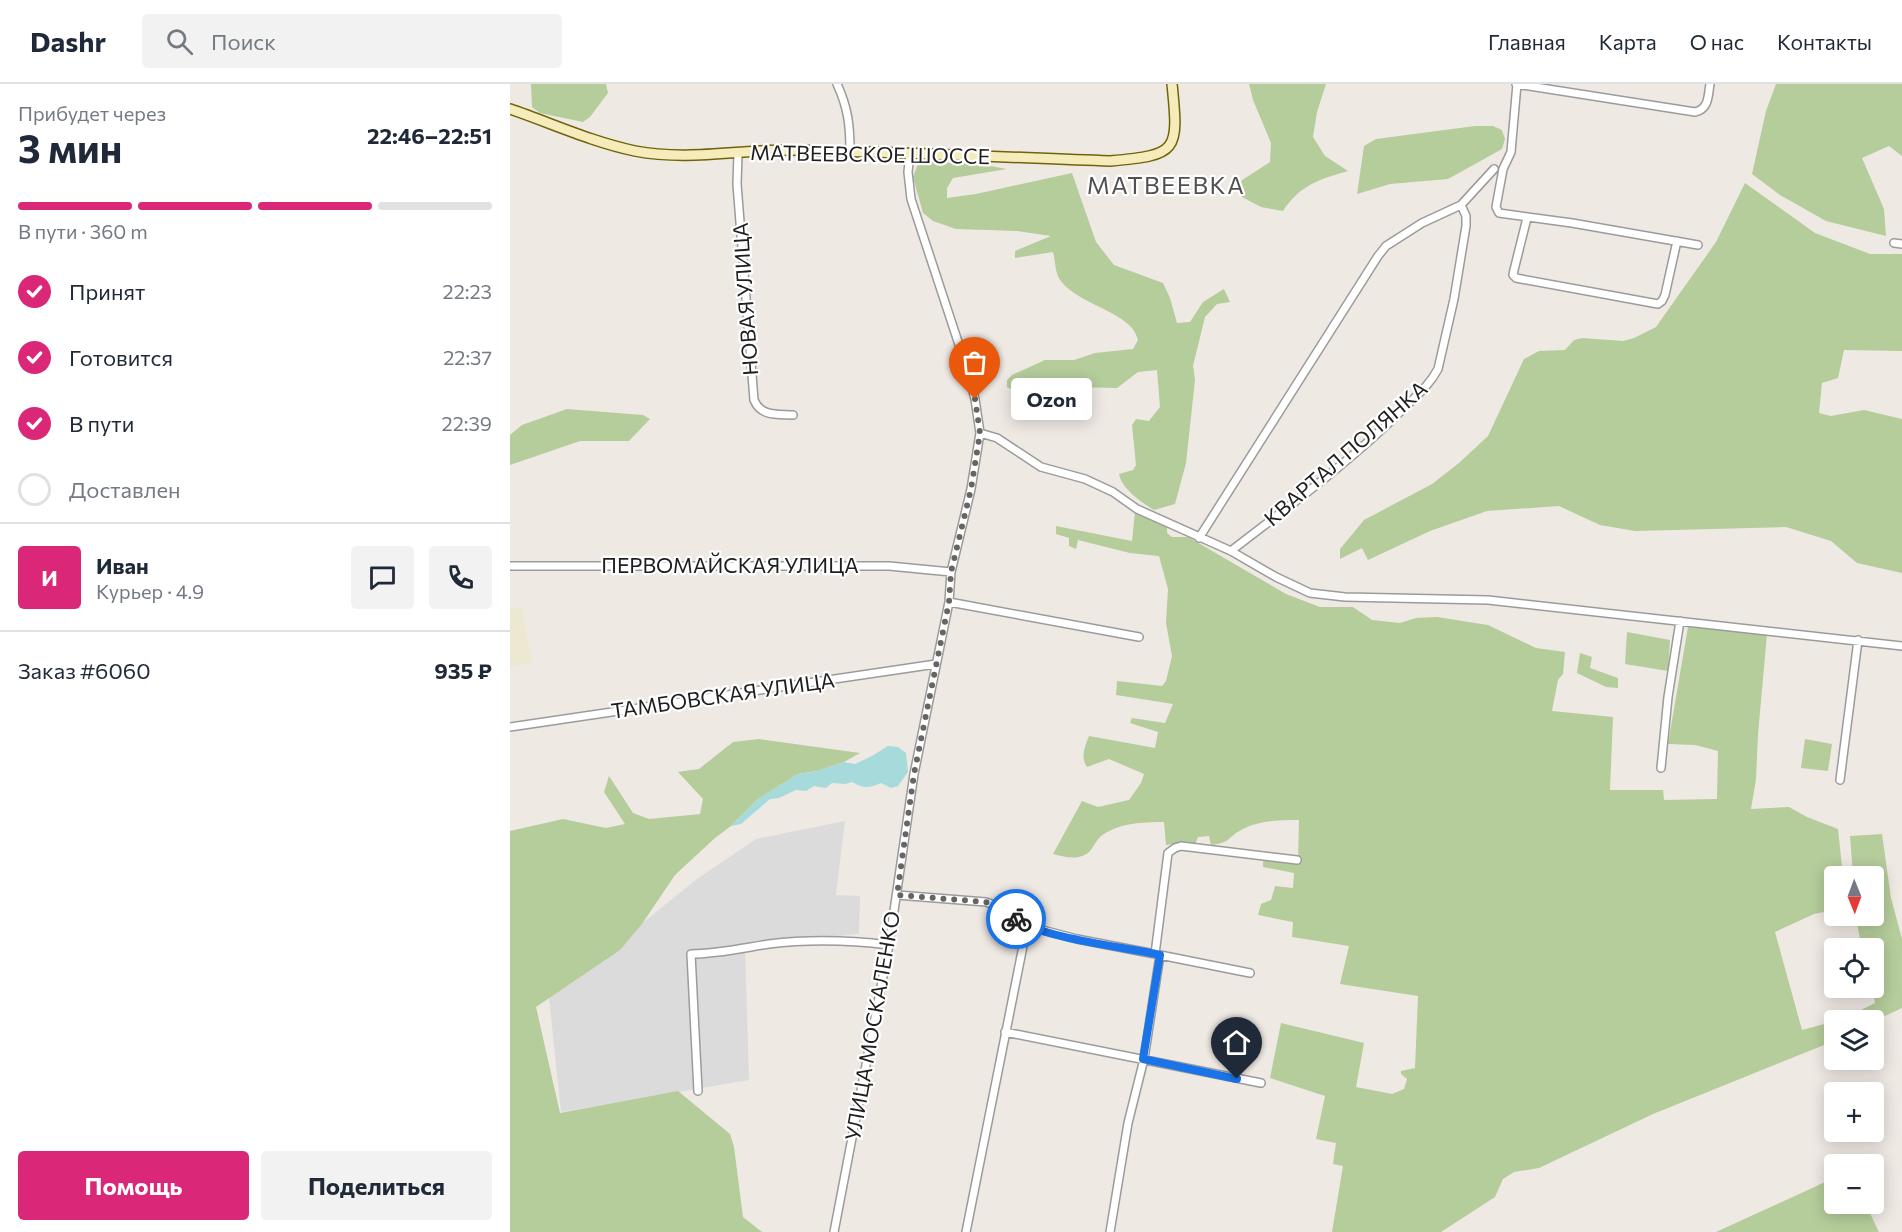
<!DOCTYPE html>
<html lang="ru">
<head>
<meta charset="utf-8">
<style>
  body { margin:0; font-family:Commissioner,sans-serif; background:#f2f2f3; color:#1f2937; height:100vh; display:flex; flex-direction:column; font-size:22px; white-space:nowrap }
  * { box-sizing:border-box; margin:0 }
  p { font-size:20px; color:#747a83 }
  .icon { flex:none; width:33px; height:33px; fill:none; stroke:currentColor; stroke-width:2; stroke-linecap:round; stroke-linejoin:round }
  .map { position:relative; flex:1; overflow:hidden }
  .details { display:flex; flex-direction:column; background:#fff; width:510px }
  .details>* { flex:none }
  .needle { width:39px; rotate:179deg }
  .fabs { position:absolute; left:1314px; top:782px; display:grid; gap:12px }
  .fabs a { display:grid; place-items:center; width:60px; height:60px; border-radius:6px; background:#fff; box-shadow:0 3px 15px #0003; font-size:30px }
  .pin { position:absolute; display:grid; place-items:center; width:51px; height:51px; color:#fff; margin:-62px -26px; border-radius:50% 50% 50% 0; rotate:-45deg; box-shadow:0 0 6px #0007 }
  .pin .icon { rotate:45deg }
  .courier { position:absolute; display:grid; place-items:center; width:60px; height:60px; margin:-30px; border:4px solid #1a73e8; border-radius:50%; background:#fff; color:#222; box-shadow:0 2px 8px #0007 }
  .bubble { position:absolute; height:42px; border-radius:6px; background:#fff; box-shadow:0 3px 15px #0003; font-size:20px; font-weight:700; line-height:42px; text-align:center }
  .head em { font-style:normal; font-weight:700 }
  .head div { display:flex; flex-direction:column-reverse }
  .head { display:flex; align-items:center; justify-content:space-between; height:102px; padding:0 18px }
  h1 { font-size:39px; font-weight:700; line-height:45px }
  .bar { display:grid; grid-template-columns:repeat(4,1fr); gap:9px 6px; align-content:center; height:72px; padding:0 18px }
  .bar i { height:8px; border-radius:4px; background:#e0e1e3 }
  .bar .active { background:#db2777 }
  .bar p { grid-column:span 4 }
  .line { display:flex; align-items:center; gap:15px; padding:0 18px; border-top:2px solid #e0e1e3 }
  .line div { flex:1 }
  .round { display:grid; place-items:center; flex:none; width:63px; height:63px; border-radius:6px; background:#f2f2f3 }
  ol { padding:0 18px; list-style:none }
  li { display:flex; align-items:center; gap:18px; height:66px }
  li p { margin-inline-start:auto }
  li .icon { padding:6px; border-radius:50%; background:#db2777; color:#fff; stroke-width:4 }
  li:last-child { color:#747a83 }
  li i { width:33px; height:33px; border:3px solid #e0e1e3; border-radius:50% }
  .action { display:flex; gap:12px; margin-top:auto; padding:12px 18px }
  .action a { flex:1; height:69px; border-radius:6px; background:#db2777; color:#fff; font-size:24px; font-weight:700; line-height:69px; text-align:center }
  .action a+a { background:#f2f2f3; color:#1f2937 }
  header { display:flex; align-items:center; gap:36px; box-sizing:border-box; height:84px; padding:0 30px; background:#fff; border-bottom:2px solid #e0e1e3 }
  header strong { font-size:28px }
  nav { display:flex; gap:33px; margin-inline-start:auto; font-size:21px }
  .search { width:420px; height:54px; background:#f2f2f3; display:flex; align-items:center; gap:15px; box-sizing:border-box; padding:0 21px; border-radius:6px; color:#747a83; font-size:22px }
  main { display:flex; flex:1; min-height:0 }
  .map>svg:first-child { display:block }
  .residential { fill:#dcdbdb }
  .farmland { fill:#ece8d1 }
  .forest { fill:#b5cc9b }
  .water { fill:#a7dada }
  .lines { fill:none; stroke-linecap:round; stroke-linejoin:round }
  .street-casing { stroke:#9b9b9b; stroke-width:10 }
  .secondary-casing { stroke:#70640a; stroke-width:12 }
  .street { stroke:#fff; stroke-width:7 }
  .secondary { stroke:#f6ecbb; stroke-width:9 }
  .done { stroke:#676563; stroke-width:6; stroke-dasharray:0 10.8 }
  .route { stroke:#1a73e8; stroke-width:8 }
  .labels { text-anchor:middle; stroke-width:4.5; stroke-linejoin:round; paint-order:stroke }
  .street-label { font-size:21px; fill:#1e1e1e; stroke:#fff }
  .quarter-label { font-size:24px; letter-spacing:1.5px; fill:#515151; stroke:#fff }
</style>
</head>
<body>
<header>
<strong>Dashr</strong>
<div class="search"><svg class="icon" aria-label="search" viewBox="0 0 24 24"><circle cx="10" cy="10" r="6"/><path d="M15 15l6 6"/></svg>Поиск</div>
<nav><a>Главная</a><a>Карта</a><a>О нас</a><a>Контакты</a></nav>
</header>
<main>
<section class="details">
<div class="head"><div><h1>3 мин</h1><p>Прибудет через</p></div><em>22:46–22:51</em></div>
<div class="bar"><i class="active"></i><i class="active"></i><i class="active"></i><i></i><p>В пути · 360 m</p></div>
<ol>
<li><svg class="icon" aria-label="check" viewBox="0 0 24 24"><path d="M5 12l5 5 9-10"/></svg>Принят<p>22:23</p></li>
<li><svg class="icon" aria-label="check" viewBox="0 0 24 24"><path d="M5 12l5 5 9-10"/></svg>Готовится<p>22:37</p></li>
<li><svg class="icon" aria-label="check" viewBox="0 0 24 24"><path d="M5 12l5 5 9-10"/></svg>В пути<p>22:39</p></li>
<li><i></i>Доставлен</li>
</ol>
<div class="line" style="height:108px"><b class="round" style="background:#db2777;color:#fff">И</b><div><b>Иван</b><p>Курьер · 4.9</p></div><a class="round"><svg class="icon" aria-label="chat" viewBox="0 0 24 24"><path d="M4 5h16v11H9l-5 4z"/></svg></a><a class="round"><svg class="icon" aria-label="phone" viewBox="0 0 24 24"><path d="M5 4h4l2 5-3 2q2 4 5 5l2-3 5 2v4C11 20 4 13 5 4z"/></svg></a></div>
<div class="line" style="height:78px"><div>Заказ #6060</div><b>935 ₽</b></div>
<div class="action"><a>Помощь</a><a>Поделиться</a></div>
</section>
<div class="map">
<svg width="1392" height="1148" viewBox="0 0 1392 1148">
  <rect width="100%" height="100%" fill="#efe9e4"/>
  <!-- residential -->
  <path class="residential" d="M 335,737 L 326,811 L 350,812 L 349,850 L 235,861 L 239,996 L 51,1028 L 39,914 L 187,795 L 246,755 Z"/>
  <!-- farmland -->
  <path class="farmland" d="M 12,523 L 22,579 L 0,583 L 0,524 Z"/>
  <!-- forest -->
  <path class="forest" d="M 21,0 L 96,0 L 98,9 L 80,33 L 73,38 L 30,29 L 22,23 Z
    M 739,0 L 816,0 L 807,28 L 803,53 L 815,72 L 838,87 C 810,95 790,101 773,127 L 751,123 L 732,113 L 726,100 L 760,78 L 761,59 L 743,16 Z
    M 1266,0 L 1392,0 L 1392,72 L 1379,62 L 1352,74 L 1374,125 L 1376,152 L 1316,137 L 1270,111 L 1242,90 L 1256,27 Z
    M 965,42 L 983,42 L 992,46 L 995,55 L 992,65 L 938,95 L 880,100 L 847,110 L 854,62 L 866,55 Z
    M 409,77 L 469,80 L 497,85 L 443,94 L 437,104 L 437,114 L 466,110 L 562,89 L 586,158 L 604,181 L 653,199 L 660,214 L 667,239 L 680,238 L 693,218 L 714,205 L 720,218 L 707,220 L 695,233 L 683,282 L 685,296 L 676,379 L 665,420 L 644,426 C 631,418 612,405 609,390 L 623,386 L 626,381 L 622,341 L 626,335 L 639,337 L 650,323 L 647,286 L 628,288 L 607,304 L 561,303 L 525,297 L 504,307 L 497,303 L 497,296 L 502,291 L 535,276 L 564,276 L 585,269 L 623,265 L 628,256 C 622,226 562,221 548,192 C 545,185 545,175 543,168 L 505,174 L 505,167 L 541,152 L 507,147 L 446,145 L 423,137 L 413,129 L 403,93 Z
    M 1235,99 L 1305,149 L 1360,170 L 1392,170 L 1392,267 L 1334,266 L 1328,294 L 1312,299 L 1309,329 L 1321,332 L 1354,326 L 1392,335 L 1392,489 L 1347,479 L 1321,457 L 1276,443 L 1125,447 L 1090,441 L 1049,422 L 977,427 L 920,447 L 858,476 L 852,464 L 830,475 L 830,465 L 854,436 L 922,400 L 949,379 L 978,352 L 1014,275 L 1029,267 L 1055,266 L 1064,256 L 1072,254 L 1113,257 L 1124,254 L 1146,243 L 1206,158 Z
    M 57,325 L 133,331 L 140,335 L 119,357 L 70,357 L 0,381 L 0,351 L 12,341 Z
    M 625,427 L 657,443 L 657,449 L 662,453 L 678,453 L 776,510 L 810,523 L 843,523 L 862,536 L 890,539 L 906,534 L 927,533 L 978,541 L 1026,564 L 1055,568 L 1053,590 L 1048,596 L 1042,627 L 1103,633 L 1100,706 L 1153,706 L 1154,716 L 1207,715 L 1208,667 L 1185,661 L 1158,660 L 1178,543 L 1257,550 L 1248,650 L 1246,695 L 1241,725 L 1279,723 L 1297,733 L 1328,745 L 1333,792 L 1324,792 L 1324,826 L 1304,830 L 1265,848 L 1292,946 L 1322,938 L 1324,957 L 1143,1030 L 1029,1084 L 1004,1088 L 993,1095 L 985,1113 L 931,1148 L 822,1148 L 833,1082 L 823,1080 L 826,1059 L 806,1055 L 815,1012 L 760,994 L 771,939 L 854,959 L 846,1003 L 882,1010 L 894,1005 L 897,995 L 891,990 L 891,987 L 905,984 L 908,912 L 830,900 L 839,862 L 782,853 L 783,838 L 748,831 L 751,820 L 761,816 L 765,802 L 783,804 L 784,789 L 753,783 L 753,774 L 788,777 L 789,736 C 770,736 749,736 731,746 C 717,754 720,759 701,761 L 699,752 L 688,753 L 685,761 L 671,759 L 656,761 L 654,738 C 633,738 607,739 590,753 C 586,757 583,764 579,768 C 569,777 554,773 543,770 L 572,717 L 588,723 L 619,716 L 631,699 L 634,690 L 599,675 L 577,683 C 570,673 575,662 579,652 L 645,664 L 648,648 L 620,639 L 622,634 L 655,639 L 663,620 L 606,611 L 607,597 L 652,602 L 656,597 L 662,572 L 656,539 L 658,505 L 649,472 L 620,469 L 568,456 L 566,465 L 559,462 L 559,454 L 546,450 L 546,442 L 622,457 Z
    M 1117,548 L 1160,556 L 1158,587 L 1115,580 Z
    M 1070,569 L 1082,573 L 1080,584 L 1108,594 L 1108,604 L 1096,603 L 1067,589 Z
    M 249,655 L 350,669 L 334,678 L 307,687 L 288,690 L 248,715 L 221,742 L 205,754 L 165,791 L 132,840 L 110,866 L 26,923 L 50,1029 L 168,1007 L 220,1050 L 224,1063 L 233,1133 L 252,1148 L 0,1148 L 0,747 L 53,735 L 96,744 L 115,740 L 94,708 L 99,692 L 123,729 L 139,735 L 190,730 L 193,715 L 168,688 L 189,685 L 223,658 Z
    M 1295,655 L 1322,660 L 1318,687 L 1291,684 Z
    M 1372,750 L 1381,814 L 1392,855 L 1392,924 L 1364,937 L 1331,936 L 1365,919 L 1362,903 L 1364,903 L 1364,864 L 1352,864 L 1345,831 L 1364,831 L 1364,792 L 1343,792 L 1340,752 Z
    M 1324,1094 L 1324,1119 L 1355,1119 L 1369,1148 L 1206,1148 Z"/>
  <!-- water -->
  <path class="water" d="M 378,662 L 388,663 L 396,669 L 398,688 L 388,702 L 381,704 L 371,699 C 359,704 354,705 342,698 L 335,700 L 322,699 L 316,704 L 304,702 L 296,707 L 286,706 L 269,714 L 260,715 L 231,740 L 221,742 L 248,715 L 288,690 L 307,687 L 334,678 L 345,680 L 362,672 Z"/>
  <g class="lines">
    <!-- street casing -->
    <g class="street-casing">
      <path id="street" d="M 327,0 C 338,24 340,41 340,67
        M 1006,0 L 1185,28 C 1199,25 1198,12 1200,0
        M 1007,0 L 1001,68 L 993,85 L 986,123 L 989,129 L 1062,139 L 1188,161
        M 228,69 L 227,100 L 244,316 C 251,333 268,330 283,331
        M 1017,134 L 1004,186 L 1003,191 L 1006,194 L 1148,220 L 1152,217 L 1155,211 L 1167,157
        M 1384,159 L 1392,160
        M 470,349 L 487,354 L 531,383 L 575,395 L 603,408 L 627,425 L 721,467 L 766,493 L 800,509 L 835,513 L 978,516 L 1392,562
        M 689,454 L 868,172 L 876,162 L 912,139 L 951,121 L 984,85
        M 721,467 C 779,422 840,378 892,326 C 905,313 919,302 928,285 L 944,215 L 956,142 L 956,132 L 951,121
        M 0,482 L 379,482 L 441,488
        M 439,518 L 629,553
        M 0,643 L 426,580
        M 1151,684 L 1158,613 L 1170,537
        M 1330,696 L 1348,556
        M 387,811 L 476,818 L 484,821 L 517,842 L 567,855 L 645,870
        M 740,889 L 645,870 L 658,769 L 665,764 L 671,762 L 787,776
        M 495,948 L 751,999
        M 188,1007 L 181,870 C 207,870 233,864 259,860 C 300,855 338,856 379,861
        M 324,1148 L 379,861 L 404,690 L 439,518 L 441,488 L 461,405 L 470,349 L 465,315 L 457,285 L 401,115 L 398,88 L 400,69
        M 456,1148 L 517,842
        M 600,1148 L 618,1039 L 634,975 L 650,871"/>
    </g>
    <!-- secondary casing -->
    <g class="secondary-casing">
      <path id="secondary" d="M 0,25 C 41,39 82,58 125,67 C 177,77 228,66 280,66 C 387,68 493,73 600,77 C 668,71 669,68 662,0"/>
    </g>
    <!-- street -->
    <use href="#street" class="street"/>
    <!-- secondary -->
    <use href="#secondary" class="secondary"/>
  </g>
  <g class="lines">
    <!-- done -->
    <path class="done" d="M 465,315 L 470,349 L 461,405 L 441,488 L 439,518 L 404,690 L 387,811 L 476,818 L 484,821 L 506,835"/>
    <!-- route -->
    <path class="route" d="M 506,835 C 539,856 610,862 650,871 L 633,975 L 727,995"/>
  </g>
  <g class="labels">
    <!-- street labels -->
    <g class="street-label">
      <text transform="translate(360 71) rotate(1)" y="7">МАТВЕЕВСКОЕ ШОССЕ</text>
      <text transform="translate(236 215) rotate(-94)" y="7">НОВАЯ УЛИЦА</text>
      <text transform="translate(836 370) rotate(-41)" y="7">КВАРТАЛ ПОЛЯНКА</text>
      <text x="220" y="489">ПЕРВОМАЙСКАЯ УЛИЦА</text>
      <text transform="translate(213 612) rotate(-8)" y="7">ТАМБОВСКАЯ УЛИЦА</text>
      <text transform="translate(363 942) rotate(-80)" y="7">УЛИЦА МОСКАЛЕНКО</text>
    </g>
    <!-- quarter labels -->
    <g class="quarter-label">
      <text x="656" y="110">МАТВЕЕВКА</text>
    </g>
  </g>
</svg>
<div class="fabs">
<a><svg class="needle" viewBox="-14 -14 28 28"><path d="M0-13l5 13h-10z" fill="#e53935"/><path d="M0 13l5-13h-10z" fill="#747a83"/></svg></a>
<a><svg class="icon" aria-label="locate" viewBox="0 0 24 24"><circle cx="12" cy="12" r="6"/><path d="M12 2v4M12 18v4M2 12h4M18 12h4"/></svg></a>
<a><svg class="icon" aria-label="layers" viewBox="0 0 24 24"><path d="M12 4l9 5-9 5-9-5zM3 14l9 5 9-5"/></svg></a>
<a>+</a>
<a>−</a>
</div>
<div class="pin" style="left:465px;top:315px;background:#ea580c"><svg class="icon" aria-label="bag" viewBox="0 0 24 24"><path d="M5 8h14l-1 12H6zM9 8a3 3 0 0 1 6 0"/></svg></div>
<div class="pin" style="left:727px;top:995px;background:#1f2937"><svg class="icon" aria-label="home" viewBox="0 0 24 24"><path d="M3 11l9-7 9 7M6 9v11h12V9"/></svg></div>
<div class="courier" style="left:506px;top:835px"><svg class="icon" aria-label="bike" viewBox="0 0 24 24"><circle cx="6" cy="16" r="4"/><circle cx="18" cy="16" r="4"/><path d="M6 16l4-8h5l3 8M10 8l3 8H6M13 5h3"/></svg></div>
<div class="bubble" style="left:501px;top:294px;width:81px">Ozon</div>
</div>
</main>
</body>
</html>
